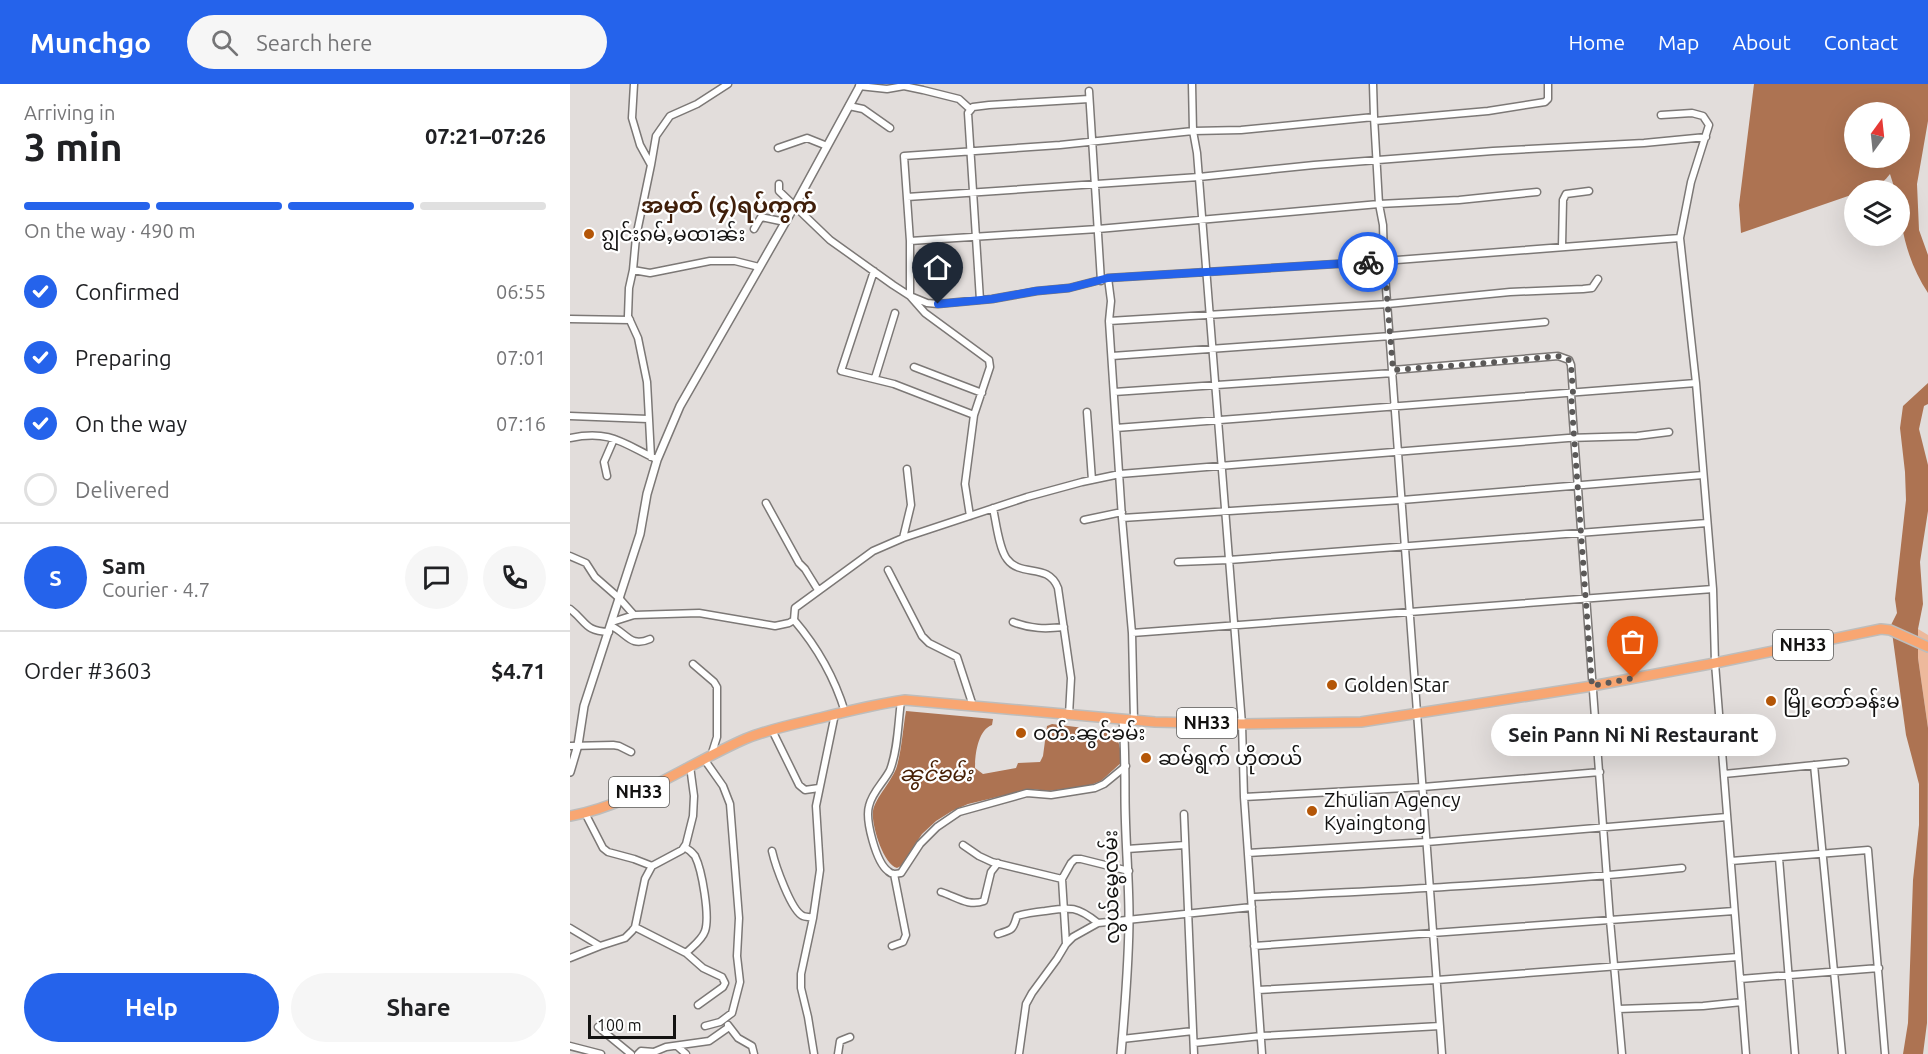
<!DOCTYPE html>
<html lang="en">
<head>
<meta charset="utf-8">
<style>
  body { margin:0; font-family:Ubuntu,"Noto Sans Myanmar",sans-serif; background:#f6f6f6; color:#202124; height:100vh; display:flex; flex-direction:column; font-size:22px; white-space:nowrap }
  * { box-sizing:border-box; margin:0 }
  p { font-size:20px; color:#757577 }
  .icon { flex:none; width:33px; height:33px; fill:none; stroke:currentColor; stroke-width:2; stroke-linecap:round; stroke-linejoin:round }
  .map { position:relative; flex:1; overflow:hidden }
  .drawer { display:flex; flex-direction:column; background:#fff; width:570px }
  .drawer>* { flex:none }
  .needle { width:39px; rotate:15deg }
  .tools { position:absolute; left:1274px; top:18px; display:grid; gap:12px }
  .tools a { display:grid; place-items:center; width:66px; height:66px; border-radius:50%; background:#fff; box-shadow:0 6px 24px #0002; font-size:30px }
  .scale { position:absolute; left:18px; bottom:15px; width:88px; box-sizing:border-box; padding-left:6px; border:3px solid #131211; border-top:0; font-size:16px; line-height:21px; white-space:nowrap; color:#131211; -webkit-text-stroke:4px #fff; paint-order:stroke }
  .pin { position:absolute; display:grid; place-items:center; width:51px; height:51px; color:#fff; margin:-62px -26px; border-radius:50% 50% 50% 0; rotate:-45deg; box-shadow:0 0 6px #0007 }
  .pin .icon { rotate:45deg }
  .courier { position:absolute; display:grid; place-items:center; width:60px; height:60px; margin:-30px; border:4px solid #2563eb; border-radius:50%; background:#fff; color:#222; box-shadow:0 2px 8px #0007 }
  .bubble { position:absolute; height:42px; border-radius:21px; background:#fff; box-shadow:0 6px 24px #0002; font-size:20px; font-weight:600; line-height:42px; text-align:center }
  .head em { font-style:normal; font-weight:600 }
  .head div { display:flex; flex-direction:column-reverse }
  .head { display:flex; align-items:center; justify-content:space-between; height:102px; padding:0 24px }
  h1 { font-size:39px; font-weight:600; line-height:45px }
  .bar { display:grid; grid-template-columns:repeat(4,1fr); gap:9px 6px; align-content:center; height:72px; padding:0 24px }
  .bar i { height:8px; border-radius:4px; background:#e0e0e0 }
  .bar .on { background:#2563eb }
  .bar p { grid-column:span 4 }
  .line { display:flex; align-items:center; gap:15px; padding:0 24px; border-top:2px solid #e0e0e0 }
  .line div { flex:1 }
  .round { display:grid; place-items:center; flex:none; width:63px; height:63px; border-radius:32px; background:#f6f6f6 }
  ol { padding:0 24px; list-style:none }
  li { display:flex; align-items:center; gap:18px; height:66px }
  li p { margin-inline-start:auto }
  li .icon { padding:6px; border-radius:50%; background:#2563eb; color:#fff; stroke-width:4 }
  li:last-child { color:#757577 }
  li i { width:33px; height:33px; border:3px solid #e0e0e0; border-radius:50% }
  .button { display:flex; gap:12px; margin-top:auto; padding:12px 24px }
  .button a { flex:1; height:69px; border-radius:36px; background:#2563eb; color:#fff; font-size:24px; font-weight:600; line-height:69px; text-align:center }
  .button a+a { background:#f6f6f6; color:#202124 }
  header { display:flex; align-items:center; gap:36px; box-sizing:border-box; height:84px; padding:0 30px; background:#2563eb; color:#fff }
  header strong { font-size:28px }
  nav { display:flex; gap:33px; margin-inline-start:auto; font-size:21px }
  .search { width:420px; height:54px; background:#f6f6f6; display:flex; align-items:center; gap:15px; box-sizing:border-box; padding:0 21px; border-radius:33px; color:#757577; font-size:22px }
  main { display:flex; flex:1; min-height:0 }
  .map>svg:first-child { display:block }
  .green { fill:#edb99c }
  .water { fill:#ad7352; fill-rule:evenodd }
  .lines { fill:none; stroke-linecap:round; stroke-linejoin:round }
  .minor-casing { stroke:#7c7876; stroke-width:9 }
  .tertiary-casing { stroke:#7c7876; stroke-width:10 }
  .trunk-casing { stroke:#bdbdbc; stroke-width:12 }
  .minor { stroke:#fff; stroke-width:6 }
  .tertiary { stroke:#fff; stroke-width:7 }
  .trunk { stroke:#f8a672; stroke-width:9 }
  .done { stroke:#5b5958; stroke-width:6; stroke-dasharray:0 10.8 }
  .route { stroke:#2563eb; stroke-width:8 }
  .poi-dot { fill:#b45607; stroke:#fff; stroke-width:2 }
  .labels { text-anchor:middle; stroke-width:4.5; stroke-linejoin:round; paint-order:stroke }
  .shield { fill:#fff; stroke:#5a5958; stroke-width:1.5 }
  .shield-label { font-size:18px; font-weight:bold; fill:#131211 }
  .poi-label { font-size:20px; fill:#131211; stroke:#fff; text-anchor:start }
  .street-label { font-size:20px; fill:#131211; stroke:#fff }
  .water-label { font-size:21px; font-style:italic; fill:#472005; stroke:#fff }
  .quarter-label { font-size:22px; font-weight:bold; fill:#401f0a; stroke:#fff }
</style>
</head>
<body>
<header>
<strong>Munchgo</strong>
<div class="search"><svg class="icon" aria-label="search" viewBox="0 0 24 24"><circle cx="10" cy="10" r="6"/><path d="M15 15l6 6"/></svg>Search here</div>
<nav><a>Home</a><a>Map</a><a>About</a><a>Contact</a></nav>
</header>
<main>
<section class="drawer">
<div class="head"><div><h1>3 min</h1><p>Arriving in</p></div><em>07:21–07:26</em></div>
<div class="bar"><i class="on"></i><i class="on"></i><i class="on"></i><i></i><p>On the way · 490 m</p></div>
<ol>
<li><svg class="icon" aria-label="check" viewBox="0 0 24 24"><path d="M5 12l5 5 9-10"/></svg>Confirmed<p>06:55</p></li>
<li><svg class="icon" aria-label="check" viewBox="0 0 24 24"><path d="M5 12l5 5 9-10"/></svg>Preparing<p>07:01</p></li>
<li><svg class="icon" aria-label="check" viewBox="0 0 24 24"><path d="M5 12l5 5 9-10"/></svg>On the way<p>07:16</p></li>
<li><i></i>Delivered</li>
</ol>
<div class="line" style="height:108px"><b class="round" style="background:#2563eb;color:#fff">S</b><div><b>Sam</b><p>Courier · 4.7</p></div><a class="round"><svg class="icon" aria-label="chat" viewBox="0 0 24 24"><path d="M4 5h16v11H9l-5 4z"/></svg></a><a class="round"><svg class="icon" aria-label="phone" viewBox="0 0 24 24"><path d="M5 4h4l2 5-3 2q2 4 5 5l2-3 5 2v4C11 20 4 13 5 4z"/></svg></a></div>
<div class="line" style="height:78px"><div>Order #3603</div><b>$4.71</b></div>
<div class="button"><a>Help</a><a>Share</a></div>
</section>
<div class="map">
<svg width="1358" height="970" viewBox="0 0 1358 970">
  <rect width="100%" height="100%" fill="#e2dddb"/>
  <!-- green -->
  <path class="green" d="M 1348,545 L 1358,551 L 1358,644 L 1348,574 Z"/>
  <!-- water -->
  <path class="water" d="M 1184,0 L 1358,0 L 1358,37 L 1347,100 L 1349,146 L 1358,171 L 1358,209 C 1338,179 1329,143 1329,106 L 1325,106 L 1320,90 C 1310,103 1301,106 1284,106 L 1284,110 L 1171,149 L 1169,121 ZM 1284,28 L 1329,28 L 1329,74 L 1284,74 Z
    M 1358,299 L 1358,320 L 1354,322 L 1349,345 L 1358,381 L 1358,427 L 1350,478 L 1353,520 L 1348,545 L 1348,574 L 1358,644 L 1357,939 L 1353,970 L 1333,970 L 1338,939 L 1343,796 L 1349,741 L 1349,700 L 1336,651 L 1321,541 L 1327,529 L 1325,515 L 1336,416 L 1335,388 L 1330,344 L 1333,322 Z
    M 336,627 L 423,635 L 422,641 C 408,646 405,670 405,684 L 413,690 L 446,684 L 448,679 L 470,678 L 473,672 L 477,642 L 482,640 L 546,648 L 553,677 L 531,697 L 518,702 L 479,707 L 461,705 L 398,720 L 382,727 L 366,737 L 352,750 L 331,782 L 327,784 C 313,780 301,740 303,727 C 305,714 323,696 327,682 C 332,664 333,644 336,627 Z"/>
  <g class="lines">
    <!-- minor casing -->
    <g class="minor-casing">
      <path id="minor" d="M 64,0 L 62,34 L 70,61 L 81,81 L 66,153 L 63,186 L 59,204 L 58,232 L 68,254 L 77,298 L 81,373
        M 622,0 L 623,47 L 627,69 L 672,640 L 674,713 L 692,970
        M 803,0 L 804,33
        M 289,2 L 317,5 L 334,2 L 353,6 L 389,15 L 400,25
        M 519,7 L 531,197
        M 279,22 L 293,25 L 320,44
        M 1091,31 L 1122,29 L 1133,32 L 1139,41 L 1121,98 L 1110,154 L 1126,299 L 1143,505 L 1145,579 L 1176,970
        M 805,37 L 918,27 L 975,18 L 978,15 L 978,0
        M 208,64 L 237,54 L 257,62
        M 81,81 L 86,52 L 100,32 L 127,20 L 158,0
        M 209,100 L 209,107 L 260,156 L 323,201 L 340,212 L 357,219 L 368,220 L 422,215 L 467,207 L 499,204 L 538,194 L 814,177 L 1110,154
        M 337,113 L 629,93 L 744,81 L 923,67 L 1074,59 L 1136,53
        M 184,145 L 191,133 L 215,138
        M 340,157 L 528,145 L 809,120 L 889,116 L 967,108
        M 992,162 L 993,116 L 996,110 L 1019,107
        M 63,186 L 80,189 L 140,177 L 165,177 L 189,183
        M 304,187 L 271,287 L 324,300 L 404,331
        M 538,194 L 541,217 L 539,237 L 552,434 L 562,549 L 564,636
        M 410,216 L 398,29 L 403,23 L 419,21 L 519,15
        M 0,235 L 60,236
        M 539,237 L 818,220 L 940,208 L 1013,205 L 1022,204 L 1028,195
        M 542,272 L 821,252 L 975,238
        M 344,283 L 412,309
        M 823,286 L 988,272 L 999,276 L 1001,281 L 1003,309
        M 305,294 L 325,229
        M 544,308 L 823,289
        M 1001,310 L 1040,836 L 1052,970
        M 517,328 L 522,396
        M 0,332 L 78,335
        M 546,344 L 1126,299
        M 0,354 C 39,346 51,358 84,374
        M 37,392 L 34,378 L 44,355
        M 196,419 L 229,479 L 235,485 L 248,506
        M 423,424 C 426,438 429,465 437,475 C 451,494 478,478 488,504 L 501,594 L 499,631
        M 400,432 L 395,400 L 404,331 L 420,283 L 419,276 L 355,229 L 340,212 L 340,157 L 334,72 L 490,61 L 623,47 L 671,46 L 804,33 L 809,120 L 813,141 L 814,177 L 872,970
        M 552,434 L 832,416 L 1133,391
        M 514,436 L 552,428
        M 333,454 L 341,421 L 337,385
        M 0,472 L 16,479 L 25,493 L 49,514 L 64,531
        M 608,478 L 659,476 L 1137,439
        M 318,486 L 352,552 L 359,559 L 387,573 L 403,622
        M 0,525 C 17,538 14,547 39,548
        M 224,536 C 248,564 264,592 275,628
        M 42,538 L 64,531 L 129,529 L 205,542 L 219,539 L 224,536 L 225,524 L 303,467 L 333,454 L 457,413 L 512,398 L 550,390 L 998,354 L 1067,352 L 1099,348
        M 443,538 C 460,545 476,545 494,543
        M 41,542 C 57,549 60,564 80,555
        M 562,549 L 1143,505
        M 123,580 L 144,598 L 147,603 L 147,653 L 141,672
        M 331,617 C 328,639 328,665 320,686 C 314,698 302,708 299,722 C 295,736 306,778 318,787 C 322,791 326,790 331,789 L 350,760 L 367,743 L 389,728 L 457,709 L 481,711 L 525,704 L 534,700 L 556,682
        M 202,646 L 229,701 L 235,706 L 249,704
        M 0,662 L 43,661 L 49,662 L 61,668
        M 134,675 L 153,702 L 160,720 L 169,834 L 167,872 L 170,898 L 162,929 L 150,938 L 135,942
        M 1244,681 L 1272,970
        M 1154,690 L 1275,678
        M 674,713 L 853,703 L 1030,688
        M 15,729 L 33,764 L 38,768 L 64,775 L 82,782
        M 614,730 L 624,970
        M 393,761 L 409,772 L 422,778 L 492,795
        M 114,763 C 118,765 122,768 125,772 C 132,786 140,832 135,847 C 132,856 123,862 116,869
        M 557,765 L 615,761
        M 202,767 C 205,780 221,827 233,832 C 235,833 241,833 243,834
        M 678,769 L 857,758 L 1157,733
        M 1209,774 L 1225,970
        M 1161,777 L 1298,766 L 1315,970
        M 371,808 C 387,813 398,823 414,817 L 421,788 L 428,779
        M 682,813 C 825,806 969,799 1112,784
        M 65,843 L 116,869 L 133,884 L 152,893 L 155,899 L 153,903 L 128,921
        M 0,844 L 30,862 L 55,854 L 62,847 L 65,843 L 75,795 L 82,782 L 112,766 L 116,760 L 123,732 L 124,712 L 120,682
        M 428,850 C 442,846 443,846 447,832 C 457,829 465,828 475,827 C 501,823 507,822 528,839
        M 496,860 L 492,795 L 501,779 L 505,775 L 511,775 L 559,787
        M 322,862 L 333,858 L 336,851 L 324,790
        M 684,862 L 1164,827
        M 0,874 L 30,862
        M 1170,895 L 1309,884
        M 688,906 L 867,896 L 1168,873
        M 1048,925 L 1133,922 L 1172,918
        M 158,941 L 168,954 L 182,962 L 184,970
        M 28,943 L 61,970
        M 552,955 L 623,947
        M 624,959 L 691,952 L 870,942
        M 0,962 L 31,970
        M 107,962 L 116,970
        M 68,970 L 71,967 L 84,968 L 96,963 L 139,957 L 159,943
        M 244,970 L 238,933 L 231,904 L 231,890 L 243,834 L 250,786 L 246,722 L 265,630
        M 268,970 L 270,957 L 280,953
        M 449,970 L 456,920 L 462,909 L 487,875 L 496,860 L 503,853 L 528,839 L 682,823"/>
    </g>
    <!-- tertiary casing -->
    <g class="tertiary-casing">
      <path id="tertiary" d="M 0,688 L 8,661 L 14,622 L 70,450 L 77,410 L 87,376 L 110,322 L 224,123 L 291,0
        M 551,970 C 555,924 559,878 559,833 C 559,793 555,753 555,713 C 555,687 555,662 553,635"/>
    </g>
    <!-- trunk casing -->
    <g class="trunk-casing">
      <path id="trunk" d="M 0,732 C 62,721 118,680 175,655 C 199,645 225,640 250,634 C 278,627 306,620 335,616 L 585,638 L 672,640 L 791,638 L 1022,602 L 1145,579 L 1311,545 L 1320,546 L 1358,563"/>
    </g>
    <!-- minor -->
    <use href="#minor" class="minor"/>
    <!-- tertiary -->
    <use href="#tertiary" class="tertiary"/>
    <!-- trunk -->
    <use href="#trunk" class="trunk"/>
  </g>
  <g class="lines">
    <!-- done -->
    <path class="done" d="M 798,178 L 814,177 L 823,286 L 905,280 L 988,272 L 999,276 L 1001,281 L 1003,309 L 1001,310 L 1022,602 L 1063,594"/>
    <!-- route -->
    <path class="route" d="M 368,220 L 422,215 L 466,207 L 499,204 L 538,194 L 798,178"/>
  </g>
  <!-- markers -->
  <g class="poi-dot">
    <circle cx="19" cy="150" r="6"/>
    <circle cx="762" cy="601" r="6"/>
    <circle cx="1201" cy="617" r="6"/>
    <circle cx="451" cy="649" r="6"/>
    <circle cx="576" cy="674" r="6"/>
    <circle cx="742" cy="727" r="6"/>
  </g>
  <g class="labels">
    <!-- shield labels -->
    <g class="shield">
      <rect x="1203" y="546" width="60" height="30" rx="4.5"/>
      <rect x="607" y="624" width="60" height="30" rx="4.5"/>
      <rect x="39" y="693" width="60" height="30" rx="4.5"/>
    </g>
    <g class="shield-label">
      <text x="1233" y="567">NH33</text>
      <text x="637" y="645">NH33</text>
      <text x="69" y="714">NH33</text>
    </g>
    <!-- poi labels -->
    <g class="poi-label">
      <text x="31" y="157">ၵျွင်းၵမ်ႇမထၢၼ်း</text>
      <text x="774" y="608">Golden Star</text>
      <text x="1213" y="624">မြို့တော်ခန်းမ</text>
      <text x="463" y="656">ဝတ်ႉၼွင်ၶမ်း</text>
      <text x="588" y="681">ဆမ်ရွက် ဟိုတယ်</text>
      <text x="754" y="723">Zhulian Agency<tspan x="754" dy="23">Kyaingtong</tspan></text>
    </g>
    <!-- street labels -->
    <g class="street-label">
      <text transform="translate(541 803) rotate(-91)" y="7">လွယ်မွေလမ်း</text>
    </g>
    <!-- water labels -->
    <g class="water-label">
      <text x="366" y="697">ၼွင်ၶမ်း</text>
    </g>
    <!-- quarter labels -->
    <g class="quarter-label">
      <text x="159" y="129">အမှတ် (၄)ရပ်ကွက်</text>
    </g>
  </g>
</svg>
<div class="tools">
<a><svg class="needle" viewBox="-14 -14 28 28"><path d="M0-13l5 13h-10z" fill="#e53935"/><path d="M0 13l5-13h-10z" fill="#757577"/></svg></a>
<a><svg class="icon" aria-label="layers" viewBox="0 0 24 24"><path d="M12 4l9 5-9 5-9-5zM3 14l9 5 9-5"/></svg></a>
</div>
<div class="scale">100 m</div>
<div class="pin" style="left:1063px;top:594px;background:#ea580c"><svg class="icon" aria-label="bag" viewBox="0 0 24 24"><path d="M5 8h14l-1 12H6zM9 8a3 3 0 0 1 6 0"/></svg></div>
<div class="pin" style="left:368px;top:220px;background:#1f2937"><svg class="icon" aria-label="home" viewBox="0 0 24 24"><path d="M3 11l9-7 9 7M6 9v11h12V9"/></svg></div>
<div class="courier" style="left:798px;top:178px"><svg class="icon" aria-label="bike" viewBox="0 0 24 24"><circle cx="6" cy="16" r="4"/><circle cx="18" cy="16" r="4"/><path d="M6 16l4-8h5l3 8M10 8l3 8H6M13 5h3"/></svg></div>
<div class="bubble" style="left:921px;top:630px;width:285px">Sein Pann Ni Ni Restaurant</div>
</div>
</main>
</body>
</html>
